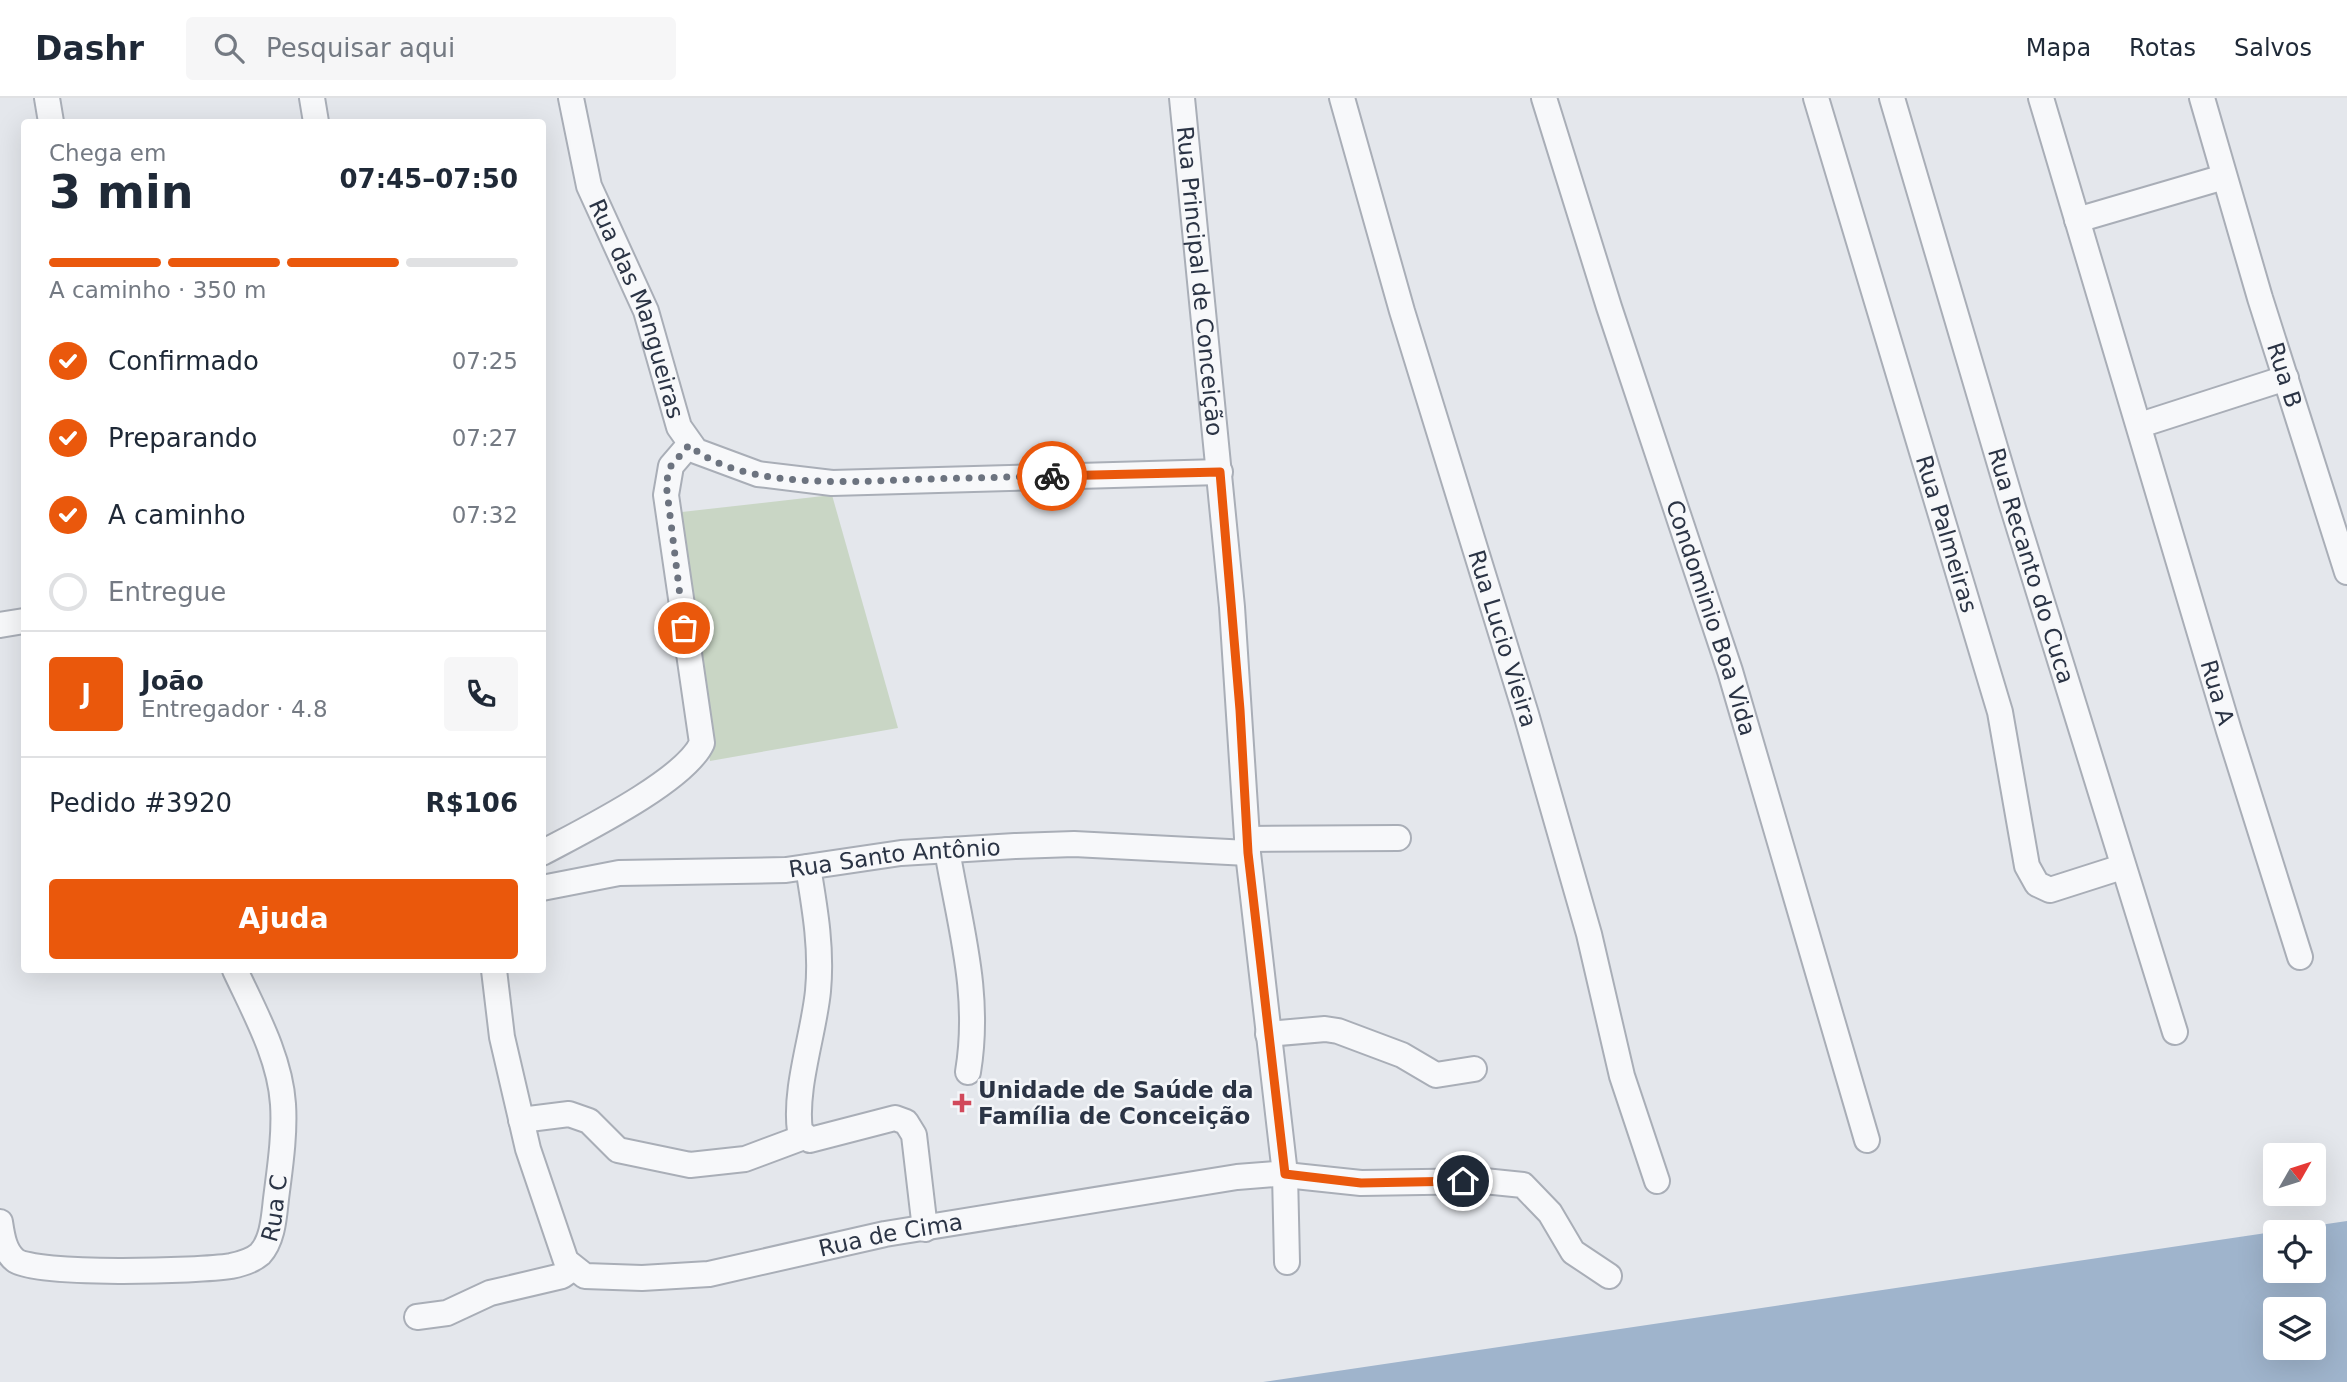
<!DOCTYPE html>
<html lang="pt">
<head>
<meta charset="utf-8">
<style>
  body { margin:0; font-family:"DejaVu Sans",sans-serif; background:#f6f6f7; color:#1f2937; height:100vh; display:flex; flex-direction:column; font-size:26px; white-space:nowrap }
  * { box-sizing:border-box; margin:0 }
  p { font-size:23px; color:#747a83 }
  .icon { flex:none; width:38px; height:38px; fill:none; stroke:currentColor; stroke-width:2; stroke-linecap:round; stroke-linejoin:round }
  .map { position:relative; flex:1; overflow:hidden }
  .side { position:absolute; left:21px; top:21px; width:525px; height:854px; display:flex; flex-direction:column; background:#fff; border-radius:7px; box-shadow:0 7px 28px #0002 }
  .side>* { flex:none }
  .needle { width:46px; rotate:51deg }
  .buttons { position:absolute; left:2263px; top:1045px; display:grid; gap:14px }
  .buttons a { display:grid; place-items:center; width:63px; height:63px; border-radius:7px; background:#fff; box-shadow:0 7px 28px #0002; font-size:35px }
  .pin { position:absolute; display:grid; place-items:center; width:60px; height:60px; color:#fff; margin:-30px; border:4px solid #fff; border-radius:50%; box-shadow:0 2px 7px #0007 }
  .courier { position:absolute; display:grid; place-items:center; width:70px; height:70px; margin:-35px; border:5px solid #ea580c; border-radius:50%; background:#fff; color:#222; box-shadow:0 2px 9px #0007 }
  .head em { font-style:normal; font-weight:600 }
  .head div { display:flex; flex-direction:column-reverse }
  .head { display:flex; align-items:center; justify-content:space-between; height:119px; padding:0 28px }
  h1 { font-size:46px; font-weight:600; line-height:52px }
  .bar { display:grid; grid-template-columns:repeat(4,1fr); gap:10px 7px; align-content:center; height:84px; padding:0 28px }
  .bar i { height:9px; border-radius:5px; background:#e0e1e3 }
  .bar .current { background:#ea580c }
  .bar p { grid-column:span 4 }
  .line { display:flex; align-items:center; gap:18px; padding:0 28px; border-top:2px solid #e0e1e3 }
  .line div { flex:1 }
  .round { display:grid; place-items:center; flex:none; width:74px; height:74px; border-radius:7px; background:#f6f6f7 }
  ol { padding:0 28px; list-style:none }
  li { display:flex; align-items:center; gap:21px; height:77px }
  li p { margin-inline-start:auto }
  li .icon { padding:7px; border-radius:50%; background:#ea580c; color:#fff; stroke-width:4 }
  li:last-child { color:#747a83 }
  li i { width:38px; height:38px; border:4px solid #e0e1e3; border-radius:50% }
  .primary-button { display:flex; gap:14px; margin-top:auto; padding:14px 28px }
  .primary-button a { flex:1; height:80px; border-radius:7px; background:#ea580c; color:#fff; font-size:28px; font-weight:600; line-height:80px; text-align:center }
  header { display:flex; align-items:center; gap:42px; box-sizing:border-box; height:98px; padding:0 35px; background:#fff; border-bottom:2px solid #e0e1e3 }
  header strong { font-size:33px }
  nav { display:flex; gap:38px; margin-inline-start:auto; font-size:24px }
  .search { width:490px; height:63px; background:#f6f6f7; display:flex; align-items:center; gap:18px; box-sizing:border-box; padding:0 24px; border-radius:7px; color:#747a83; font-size:26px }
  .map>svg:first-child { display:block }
  .green { fill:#c9d6c5 }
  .water { fill:#9fb4cc; fill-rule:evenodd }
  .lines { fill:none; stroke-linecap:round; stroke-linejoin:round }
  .street-casing { stroke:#a9aeb7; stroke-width:28 }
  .street { stroke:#f7f8fa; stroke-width:24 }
  .done { stroke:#6c737f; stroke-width:7; stroke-dasharray:0 12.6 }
  .route { stroke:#ea580c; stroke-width:9 }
  .poi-dot { fill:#d1495b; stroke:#f4f6f9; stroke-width:2.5 }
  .labels { text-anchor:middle; stroke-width:5; stroke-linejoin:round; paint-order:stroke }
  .street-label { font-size:23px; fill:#2b3445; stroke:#f4f6f9 }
  .poi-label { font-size:23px; font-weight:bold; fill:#2b3445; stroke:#f4f6f9; text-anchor:start }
</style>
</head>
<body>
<header>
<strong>Dashr</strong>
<div class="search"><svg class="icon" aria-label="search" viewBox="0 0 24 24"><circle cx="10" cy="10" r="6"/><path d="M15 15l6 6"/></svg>Pesquisar aqui</div>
<nav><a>Mapa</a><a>Rotas</a><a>Salvos</a></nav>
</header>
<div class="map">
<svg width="2347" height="1284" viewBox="0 0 2347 1284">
  <rect width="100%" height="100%" fill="#e4e7ec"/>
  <!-- green -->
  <path class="green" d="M 832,397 L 898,630 L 710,663 L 673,415 Z"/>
  <!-- water -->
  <path class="water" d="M 2347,1123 L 2347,1284 L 1263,1284 ZM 2275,1134 L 2314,1134 L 2314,1172 L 2275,1172 ZM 2275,1211 L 2314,1211 L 2314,1250 L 2275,1250 Z"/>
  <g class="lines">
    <!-- street casing -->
    <g class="street-casing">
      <g id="street">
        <path d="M 47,0 L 51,24"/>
        <path d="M 312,0 L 316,24"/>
        <path id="s1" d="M 571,0 L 589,88 L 646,213 L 679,329 L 696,353 L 758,376 L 832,385 L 1220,374"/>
        <path id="s2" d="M 1182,0 L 1232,509 L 1248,755 L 1285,1076 L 1287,1164"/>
        <path id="s3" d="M 1342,0 L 1402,213 L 1526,616 L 1589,836 L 1622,978 L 1657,1083"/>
        <path id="s4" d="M 1544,0 L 1609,209 L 1730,573 L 1867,1042"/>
        <path id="s5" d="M 1816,0 L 2000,614 L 2027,768 L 2037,786 L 2050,792 L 2122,769"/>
        <path id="s6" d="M 1892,0 L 2012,407 L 2175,934"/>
        <path id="s7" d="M 2041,0 L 2229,633 L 2300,859"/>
        <path id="s8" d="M 2202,0 L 2260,200 L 2347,474"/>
        <path d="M 2077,122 L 2224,79"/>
        <path d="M 2140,327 L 2286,280"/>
        <path d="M 0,527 L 24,523"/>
        <path d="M 1247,741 L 1398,740"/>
        <path d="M 947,752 C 960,829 981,895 968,974"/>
        <path d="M 542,755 C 581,734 685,683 702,645 L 666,397 L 671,368 L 689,347"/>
        <path d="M 808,769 C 815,811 822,851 818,893 C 814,935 794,991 800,1033 L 810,1042 L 895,1020 L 906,1024 L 914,1037 L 925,1131"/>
        <path id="s9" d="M 542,790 L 619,775 L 786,772 L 901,755 L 1015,748 L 1074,746 L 1248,755"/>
        <path id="s10" d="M 494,872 L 502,939 L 528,1051 L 566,1163 L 585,1178 L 642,1180 L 709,1176 L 885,1136 L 1237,1079 L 1276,1076 L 1361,1085 L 1484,1083 L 1523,1087 L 1550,1115 L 1573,1154 L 1609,1178"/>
        <path d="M 1268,936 L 1325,931 L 1338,933 L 1402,957 L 1436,977 L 1474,971"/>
        <path d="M 521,1022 L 569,1016 L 589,1023 L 618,1052 L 690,1067 L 745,1061 L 804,1039"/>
        <path id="s11" d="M 0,1124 C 2,1137 4,1153 15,1162 C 34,1178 201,1173 231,1168 C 241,1166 252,1163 260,1156 C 273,1142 274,1118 276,1101 C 280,1069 285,1037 283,1006 C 280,959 254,913 235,872"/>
        <path d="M 417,1219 L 447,1215 L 490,1195 L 562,1178 L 572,1171"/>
      </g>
    </g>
    <!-- street -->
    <use href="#street" class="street"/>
  </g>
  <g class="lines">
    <!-- done -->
    <path class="done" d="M 684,530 L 666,385 L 671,368 L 689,347 C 743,394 862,383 928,381 C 970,380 1011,379 1052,378"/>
    <!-- route -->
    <path class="route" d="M 1052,378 L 1220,374 L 1240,612 L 1248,755 L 1285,1076 L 1361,1085 L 1463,1083"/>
  </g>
  <!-- markers -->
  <path class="poi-dot" d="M958.5 994.5h7v7h7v7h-7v7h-7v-7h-7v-7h7z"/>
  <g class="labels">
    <!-- street labels -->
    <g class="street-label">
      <text dy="8" stroke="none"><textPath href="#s2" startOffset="184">Rua Principal de Conceição</textPath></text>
      <text dy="8" stroke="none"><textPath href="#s1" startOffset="222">Rua das Mangueiras</textPath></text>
      <text dy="8" stroke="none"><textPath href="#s8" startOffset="289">Rua B</textPath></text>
      <text dy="8" stroke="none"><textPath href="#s5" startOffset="455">Rua Palmeiras</textPath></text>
      <text dy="8" stroke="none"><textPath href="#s6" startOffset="488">Rua Recanto do Cuca</textPath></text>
      <text dy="8" stroke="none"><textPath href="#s4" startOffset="546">Condominio Boa Vida</textPath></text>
      <text dy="8" stroke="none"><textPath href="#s3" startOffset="564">Rua Lucio Vieira</textPath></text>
      <text dy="8" stroke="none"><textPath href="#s7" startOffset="620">Rua A</textPath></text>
      <text dy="8" stroke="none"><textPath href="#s9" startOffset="355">Rua Santo Antônio</textPath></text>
      <text dy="8" stroke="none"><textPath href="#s11" startOffset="340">Rua C</textPath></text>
      <text dy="8" stroke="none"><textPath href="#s10" startOffset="635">Rua de Cima</textPath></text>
    </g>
    <!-- poi labels -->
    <g class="poi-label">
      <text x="978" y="1000">Unidade de Saúde da<tspan x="978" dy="26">Família de Conceição</tspan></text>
    </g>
  </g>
</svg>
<div class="buttons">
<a><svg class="needle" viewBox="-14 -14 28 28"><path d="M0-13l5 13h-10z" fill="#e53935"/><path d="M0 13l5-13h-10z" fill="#747a83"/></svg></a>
<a><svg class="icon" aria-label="locate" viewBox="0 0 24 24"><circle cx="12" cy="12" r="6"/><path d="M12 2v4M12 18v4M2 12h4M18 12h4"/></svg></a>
<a><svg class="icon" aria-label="layers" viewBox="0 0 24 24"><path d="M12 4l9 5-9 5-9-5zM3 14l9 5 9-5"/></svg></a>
</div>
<div class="pin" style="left:684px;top:530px;background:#ea580c"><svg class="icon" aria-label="bag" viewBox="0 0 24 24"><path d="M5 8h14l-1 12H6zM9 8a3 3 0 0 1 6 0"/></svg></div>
<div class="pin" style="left:1463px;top:1083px;background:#1f2937"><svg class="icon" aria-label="home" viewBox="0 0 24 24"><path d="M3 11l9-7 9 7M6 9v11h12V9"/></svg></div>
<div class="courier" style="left:1052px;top:378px"><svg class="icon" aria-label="bike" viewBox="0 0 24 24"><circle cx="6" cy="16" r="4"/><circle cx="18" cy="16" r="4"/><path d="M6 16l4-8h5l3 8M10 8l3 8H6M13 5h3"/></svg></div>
<section class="side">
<div class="head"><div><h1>3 min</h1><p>Chega em</p></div><em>07:45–07:50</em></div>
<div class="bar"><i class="current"></i><i class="current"></i><i class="current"></i><i></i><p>A caminho · 350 m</p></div>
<ol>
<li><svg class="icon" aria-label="check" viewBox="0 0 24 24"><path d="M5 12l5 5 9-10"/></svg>Confirmado<p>07:25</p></li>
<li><svg class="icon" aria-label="check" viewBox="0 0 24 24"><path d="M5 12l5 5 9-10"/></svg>Preparando<p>07:27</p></li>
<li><svg class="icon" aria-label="check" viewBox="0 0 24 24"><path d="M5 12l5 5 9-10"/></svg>A caminho<p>07:32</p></li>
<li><i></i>Entregue</li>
</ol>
<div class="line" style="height:126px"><b class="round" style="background:#ea580c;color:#fff">J</b><div><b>João</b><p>Entregador · 4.8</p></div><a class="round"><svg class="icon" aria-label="phone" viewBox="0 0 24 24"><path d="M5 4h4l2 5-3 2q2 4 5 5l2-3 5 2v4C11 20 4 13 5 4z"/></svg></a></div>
<div class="line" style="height:91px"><div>Pedido #3920</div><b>R$106</b></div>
<div class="primary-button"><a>Ajuda</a></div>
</section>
</div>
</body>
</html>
